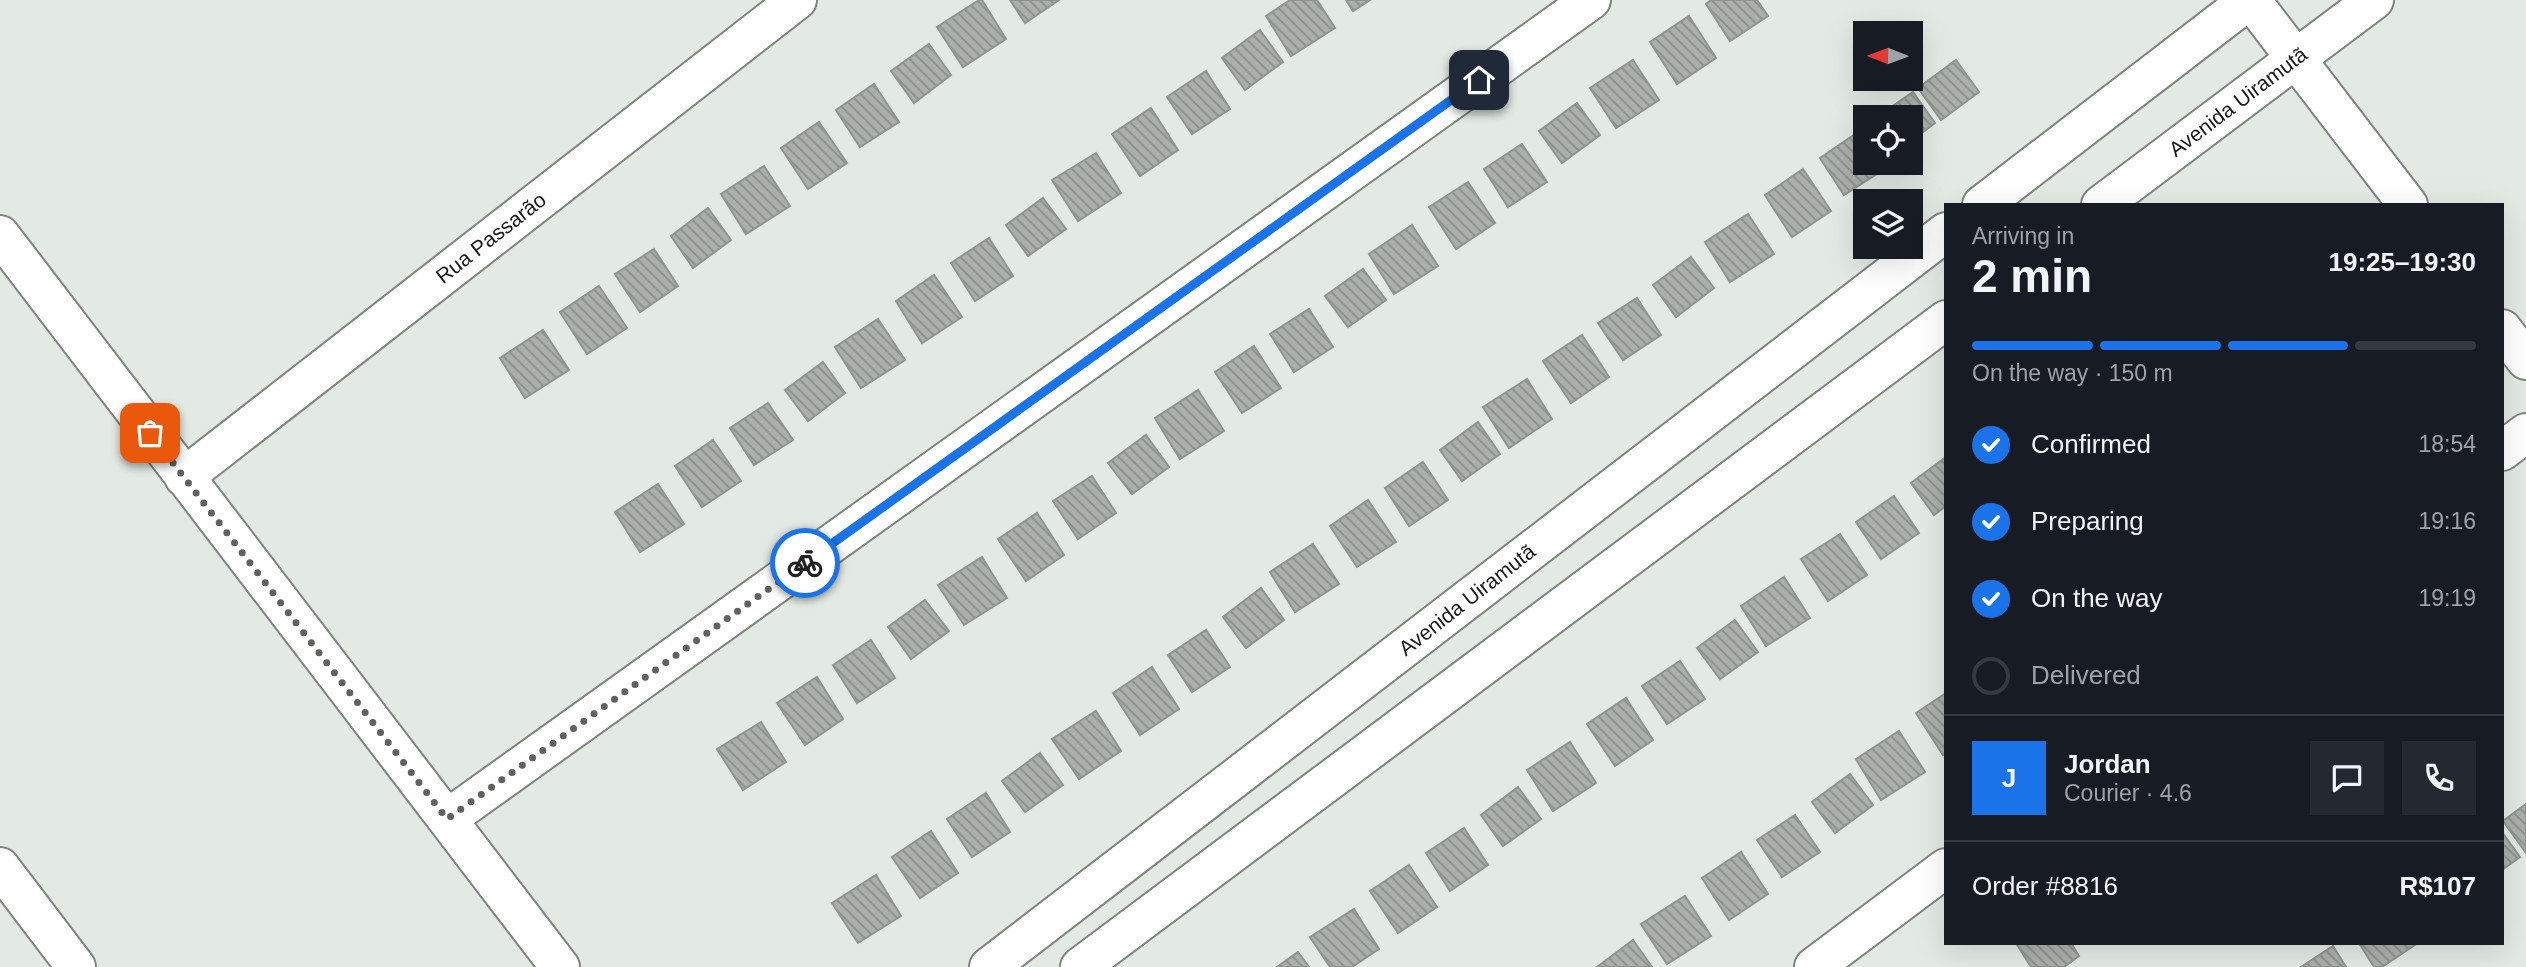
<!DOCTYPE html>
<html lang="en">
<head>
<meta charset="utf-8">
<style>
  body { margin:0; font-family:Arial,sans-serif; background:#242831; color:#f1f3f6; height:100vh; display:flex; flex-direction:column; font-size:26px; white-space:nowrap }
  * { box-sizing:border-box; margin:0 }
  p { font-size:23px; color:#9ea1a6 }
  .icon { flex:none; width:38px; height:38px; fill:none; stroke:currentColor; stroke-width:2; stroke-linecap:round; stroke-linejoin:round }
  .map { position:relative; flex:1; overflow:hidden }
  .drawer { position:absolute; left:1944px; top:203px; width:560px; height:742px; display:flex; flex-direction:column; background:#171b24; border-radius:0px; box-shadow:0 7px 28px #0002 }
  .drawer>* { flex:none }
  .needle { width:46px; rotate:271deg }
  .buttons { position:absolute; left:1853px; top:21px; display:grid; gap:14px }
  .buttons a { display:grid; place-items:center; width:70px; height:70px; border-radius:0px; background:#171b24; box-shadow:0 7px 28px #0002; font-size:35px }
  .pin { position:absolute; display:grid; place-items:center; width:60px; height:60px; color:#fff; margin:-30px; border-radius:14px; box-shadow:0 4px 10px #0006 }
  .courier { position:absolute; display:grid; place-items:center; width:70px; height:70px; margin:-35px; border:5px solid #1a73e8; border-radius:50%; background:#fff; color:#222; box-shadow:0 2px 9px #0007 }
  .overview em { font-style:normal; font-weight:700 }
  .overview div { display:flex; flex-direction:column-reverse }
  .overview { display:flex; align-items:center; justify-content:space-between; height:119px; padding:0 28px }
  h1 { font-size:46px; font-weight:700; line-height:52px }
  .bar { display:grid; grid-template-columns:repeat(4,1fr); gap:10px 7px; align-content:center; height:84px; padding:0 28px }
  .bar i { height:9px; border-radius:5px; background:#363941 }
  .bar .selected { background:#1a73e8 }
  .bar p { grid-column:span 4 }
  .line { display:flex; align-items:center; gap:18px; padding:0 28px; border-top:2px solid #363941 }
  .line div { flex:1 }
  .round { display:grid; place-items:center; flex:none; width:74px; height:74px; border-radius:0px; background:#242831 }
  ol { padding:0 28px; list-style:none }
  li { display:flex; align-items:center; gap:21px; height:77px }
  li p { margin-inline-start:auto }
  li .icon { padding:7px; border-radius:50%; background:#1a73e8; color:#fff; stroke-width:4 }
  li:last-child { color:#9ea1a6 }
  li i { width:38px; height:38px; border:4px solid #363941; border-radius:50% }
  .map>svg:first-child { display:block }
  .building { fill:url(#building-back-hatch); stroke:#8f948f; stroke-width:2 }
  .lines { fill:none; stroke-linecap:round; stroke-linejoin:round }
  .street-casing { stroke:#7f847f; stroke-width:42 }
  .secondary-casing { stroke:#7f847f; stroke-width:42 }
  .street { stroke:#fff; stroke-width:38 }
  .secondary { stroke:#fff; stroke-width:38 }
  .done { stroke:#5f625f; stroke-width:7; stroke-dasharray:0 12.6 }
  .route { stroke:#1a73e8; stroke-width:9 }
  .labels { text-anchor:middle; stroke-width:7; stroke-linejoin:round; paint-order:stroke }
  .street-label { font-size:21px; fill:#181a18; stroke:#fff }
</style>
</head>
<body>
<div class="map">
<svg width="2526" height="967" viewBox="0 0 2526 967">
  <defs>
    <pattern id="building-back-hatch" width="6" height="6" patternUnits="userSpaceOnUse" patternTransform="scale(1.75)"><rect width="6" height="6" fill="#abb0ab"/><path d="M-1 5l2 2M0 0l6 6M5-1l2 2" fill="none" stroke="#8a8e8a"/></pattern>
  </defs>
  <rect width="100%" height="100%" fill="#e3e9e3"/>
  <!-- building -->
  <path class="building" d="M 979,0 L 982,0 L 1006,39 L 963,67 L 937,27 Z
    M 1010,0 L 1059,0 L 1025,23 Z
    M 1290,0 L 1317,0 L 1335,28 L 1291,56 L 1266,16 Z
    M 1346,0 L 1370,0 L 1353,11 Z
    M 1711,0 L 1757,0 L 1768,16 L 1730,41 L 1706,4 Z
    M 1689,16 L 1716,58 L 1677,84 L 1650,42 Z
    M 1260,30 L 1283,62 L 1245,90 L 1222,58 Z
    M 929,44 L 951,75 L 914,103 L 891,71 Z
    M 1633,60 L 1659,100 L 1616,128 L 1590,88 Z
    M 1956,60 L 1979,92 L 1941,120 L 1918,88 Z
    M 1206,71 L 1230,109 L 1192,134 L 1167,97 Z
    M 874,84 L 899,122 L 860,147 L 836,110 Z
    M 1913,92 L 1935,123 L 1911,141 L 1911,117 L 1877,117 Z
    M 1577,103 L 1600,135 L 1562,163 L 1539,131 Z
    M 1151,108 L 1178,150 L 1140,176 L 1112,134 Z
    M 819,122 L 847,163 L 808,189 L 781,148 Z
    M 1858,132 L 1866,143 L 1866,163 L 1878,163 L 1883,170 L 1844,195 L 1820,158 Z
    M 1522,144 L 1547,182 L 1508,207 L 1484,169 Z
    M 1096,153 L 1121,193 L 1078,221 L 1052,180 Z
    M 764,166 L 790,206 L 746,234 L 721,194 Z
    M 1803,169 L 1831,211 L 1792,237 L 1765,195 Z
    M 1468,182 L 1495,223 L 1456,249 L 1429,207 Z
    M 1043,198 L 1066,229 L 1028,256 L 1006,225 Z
    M 708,208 L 731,240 L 693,268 L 671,236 Z
    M 1748,214 L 1774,254 L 1730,282 L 1705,242 Z
    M 1412,225 L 1438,266 L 1394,294 L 1369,254 Z
    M 989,238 L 1013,276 L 975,301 L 951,263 Z
    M 654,249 L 678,286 L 640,312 L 615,274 Z
    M 1691,257 L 1714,288 L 1676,317 L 1653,285 Z
    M 1363,269 L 1386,300 L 1348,327 L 1325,296 Z
    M 934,275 L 962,317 L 922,343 L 896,301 Z
    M 599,286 L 627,328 L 587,354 L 560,312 Z
    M 1637,298 L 1661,335 L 1623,360 L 1598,323 Z
    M 1309,309 L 1333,347 L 1294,372 L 1270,334 Z
    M 878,319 L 905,360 L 861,388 L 835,347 Z
    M 543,330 L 569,370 L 525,398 L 500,358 Z
    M 1582,335 L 1609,377 L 1571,403 L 1543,361 Z
    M 1254,346 L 1281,388 L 1242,413 L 1215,372 Z
    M 823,362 L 845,393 L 808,421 L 785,390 Z
    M 1527,379 L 1552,419 L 1509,448 L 1483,407 Z
    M 1198,390 L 1224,431 L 1180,459 L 1155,418 Z
    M 768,403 L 793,440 L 754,465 L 730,428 Z
    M 1478,422 L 1500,454 L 1462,481 L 1440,450 Z
    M 1146,435 L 1169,467 L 1132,494 L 1108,463 Z
    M 713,440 L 741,481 L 702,507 L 675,466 Z
    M 1946,457 L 1946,506 L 1934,515 L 1911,483 Z
    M 1423,462 L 1448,500 L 1409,526 L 1385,488 Z
    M 1092,476 L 1116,513 L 1078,539 L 1053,501 Z
    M 658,484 L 684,524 L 640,552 L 615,512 Z
    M 1894,496 L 1919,533 L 1881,559 L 1856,522 Z
    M 1368,500 L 1396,542 L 1357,567 L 1330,526 Z
    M 1037,513 L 1064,555 L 1026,581 L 998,539 Z
    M 1840,534 L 1867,575 L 1828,601 L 1801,559 Z
    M 1313,544 L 1339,584 L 1295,612 L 1270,572 Z
    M 982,557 L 1007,598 L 964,625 L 938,585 Z
    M 1784,577 L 1810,618 L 1766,646 L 1741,606 Z
    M 1261,588 L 1284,620 L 1246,648 L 1223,617 Z
    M 925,600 L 949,631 L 911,659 L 888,627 Z
    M 1735,620 L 1758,652 L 1720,679 L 1697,648 Z
    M 1206,630 L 1230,667 L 1192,692 L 1168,655 Z
    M 871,640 L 895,678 L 857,703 L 833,665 Z
    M 1680,661 L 1705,699 L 1667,724 L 1642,686 Z
    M 1152,667 L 1179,709 L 1140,735 L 1113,693 Z
    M 817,677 L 843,719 L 805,745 L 777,703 Z
    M 1946,693 L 1946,753 L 1943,755 L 1916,713 Z
    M 1626,698 L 1653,740 L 1615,766 L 1587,724 Z
    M 1096,711 L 1121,751 L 1079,779 L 1052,739 Z
    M 761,722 L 786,762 L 743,790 L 717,749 Z
    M 1899,731 L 1925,772 L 1881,800 L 1856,759 Z
    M 1570,742 L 1596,783 L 1553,811 L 1527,770 Z
    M 1040,753 L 1063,785 L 1025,812 L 1002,781 Z
    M 1850,774 L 1873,805 L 1835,833 L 1812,802 Z
    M 1518,787 L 1541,819 L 1503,846 L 1481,815 Z
    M 986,793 L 1010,832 L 972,857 L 947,819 Z
    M 2526,804 L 2526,853 L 2503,821 Z
    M 1795,815 L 1820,852 L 1782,877 L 1757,840 Z
    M 1464,828 L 1488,865 L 1450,891 L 1426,853 Z
    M 931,831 L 958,873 L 920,898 L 892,857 Z
    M 2502,832 L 2520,857 L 2502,870 Z
    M 1741,852 L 1768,894 L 1729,920 L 1702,878 Z
    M 1409,865 L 1437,907 L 1398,933 L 1370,891 Z
    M 876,875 L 901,916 L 858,943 L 832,903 Z
    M 1685,896 L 1711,936 L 1667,964 L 1641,924 Z
    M 1354,909 L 1379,949 L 1352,967 L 1330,967 L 1310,937 Z
    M 1633,940 L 1652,967 L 1597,967 Z
    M 2016,943 L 2071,943 L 2079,956 L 2064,967 L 2031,967 Z
    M 2359,943 L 2414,943 L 2415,945 L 2382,967 L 2374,967 Z
    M 2333,946 L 2346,967 L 2301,967 Z
    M 1298,952 L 1309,967 L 1277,967 Z"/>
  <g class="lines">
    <!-- street casing -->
    <g class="street-casing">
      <path id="street" d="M 2296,59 L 2408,205
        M 0,235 L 560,967
        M 2502,329 L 2526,360
        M 2502,451 L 2526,433
        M 184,477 L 797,0
        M 447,819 L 1591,0
        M 0,867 L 76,967
        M 1814,967 L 1946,868"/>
    </g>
    <!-- secondary casing -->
    <g class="secondary-casing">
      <path id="secondary" d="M 2251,0 L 2296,59
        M 1982,205 L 2249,0
        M 2101,205 L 2374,0
        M 989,967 L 1946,232
        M 1080,967 L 1946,320"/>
    </g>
    <!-- street -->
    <use href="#street" class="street"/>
    <!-- secondary -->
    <use href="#secondary" class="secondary"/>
  </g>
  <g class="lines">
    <!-- done -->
    <path class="done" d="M 150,433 L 447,819 L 805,563"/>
    <!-- route -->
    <path class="route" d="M 805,563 L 1479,80"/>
  </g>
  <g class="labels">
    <!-- street labels -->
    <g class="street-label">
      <text transform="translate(2238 102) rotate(-37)" y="7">Avenida Uiramutã</text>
      <text transform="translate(491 238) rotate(-38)" y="7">Rua Passarão</text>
      <text transform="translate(1467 600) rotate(-38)" y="7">Avenida Uiramutã</text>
    </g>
  </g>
</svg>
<div class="buttons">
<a><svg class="needle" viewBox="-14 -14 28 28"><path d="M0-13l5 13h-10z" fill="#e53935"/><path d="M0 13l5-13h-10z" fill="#9ea1a6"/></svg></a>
<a><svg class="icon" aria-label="locate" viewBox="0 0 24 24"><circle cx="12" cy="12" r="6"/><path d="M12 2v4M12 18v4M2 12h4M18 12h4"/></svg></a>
<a><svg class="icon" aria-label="layers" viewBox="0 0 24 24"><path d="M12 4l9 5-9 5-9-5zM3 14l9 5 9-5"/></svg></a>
</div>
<div class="pin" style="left:150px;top:433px;background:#ea580c"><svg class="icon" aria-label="bag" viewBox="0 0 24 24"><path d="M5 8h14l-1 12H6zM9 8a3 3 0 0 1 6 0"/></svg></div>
<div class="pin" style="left:1479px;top:80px;background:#1f2937"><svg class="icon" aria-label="home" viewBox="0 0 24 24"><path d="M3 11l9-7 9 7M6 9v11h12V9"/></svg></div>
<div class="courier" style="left:805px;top:563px"><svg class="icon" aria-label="bike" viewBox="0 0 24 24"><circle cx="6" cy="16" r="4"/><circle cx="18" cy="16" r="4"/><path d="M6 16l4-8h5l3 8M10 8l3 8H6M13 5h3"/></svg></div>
<section class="drawer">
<div class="overview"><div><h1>2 min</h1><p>Arriving in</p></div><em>19:25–19:30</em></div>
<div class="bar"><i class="selected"></i><i class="selected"></i><i class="selected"></i><i></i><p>On the way · 150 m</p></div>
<ol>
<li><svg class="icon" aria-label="check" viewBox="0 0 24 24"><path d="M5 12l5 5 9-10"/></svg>Confirmed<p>18:54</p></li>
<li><svg class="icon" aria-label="check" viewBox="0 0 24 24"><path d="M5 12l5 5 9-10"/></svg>Preparing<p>19:16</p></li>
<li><svg class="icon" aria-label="check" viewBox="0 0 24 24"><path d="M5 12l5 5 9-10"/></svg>On the way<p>19:19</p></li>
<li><i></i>Delivered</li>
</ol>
<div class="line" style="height:126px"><b class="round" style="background:#1a73e8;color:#fff">J</b><div><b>Jordan</b><p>Courier · 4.6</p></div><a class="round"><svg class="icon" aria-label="chat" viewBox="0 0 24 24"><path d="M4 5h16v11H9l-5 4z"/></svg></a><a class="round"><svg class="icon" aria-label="phone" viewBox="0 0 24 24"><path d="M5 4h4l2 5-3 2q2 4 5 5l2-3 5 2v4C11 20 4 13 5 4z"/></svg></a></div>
<div class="line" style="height:91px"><div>Order #8816</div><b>R$107</b></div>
</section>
</div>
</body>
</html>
